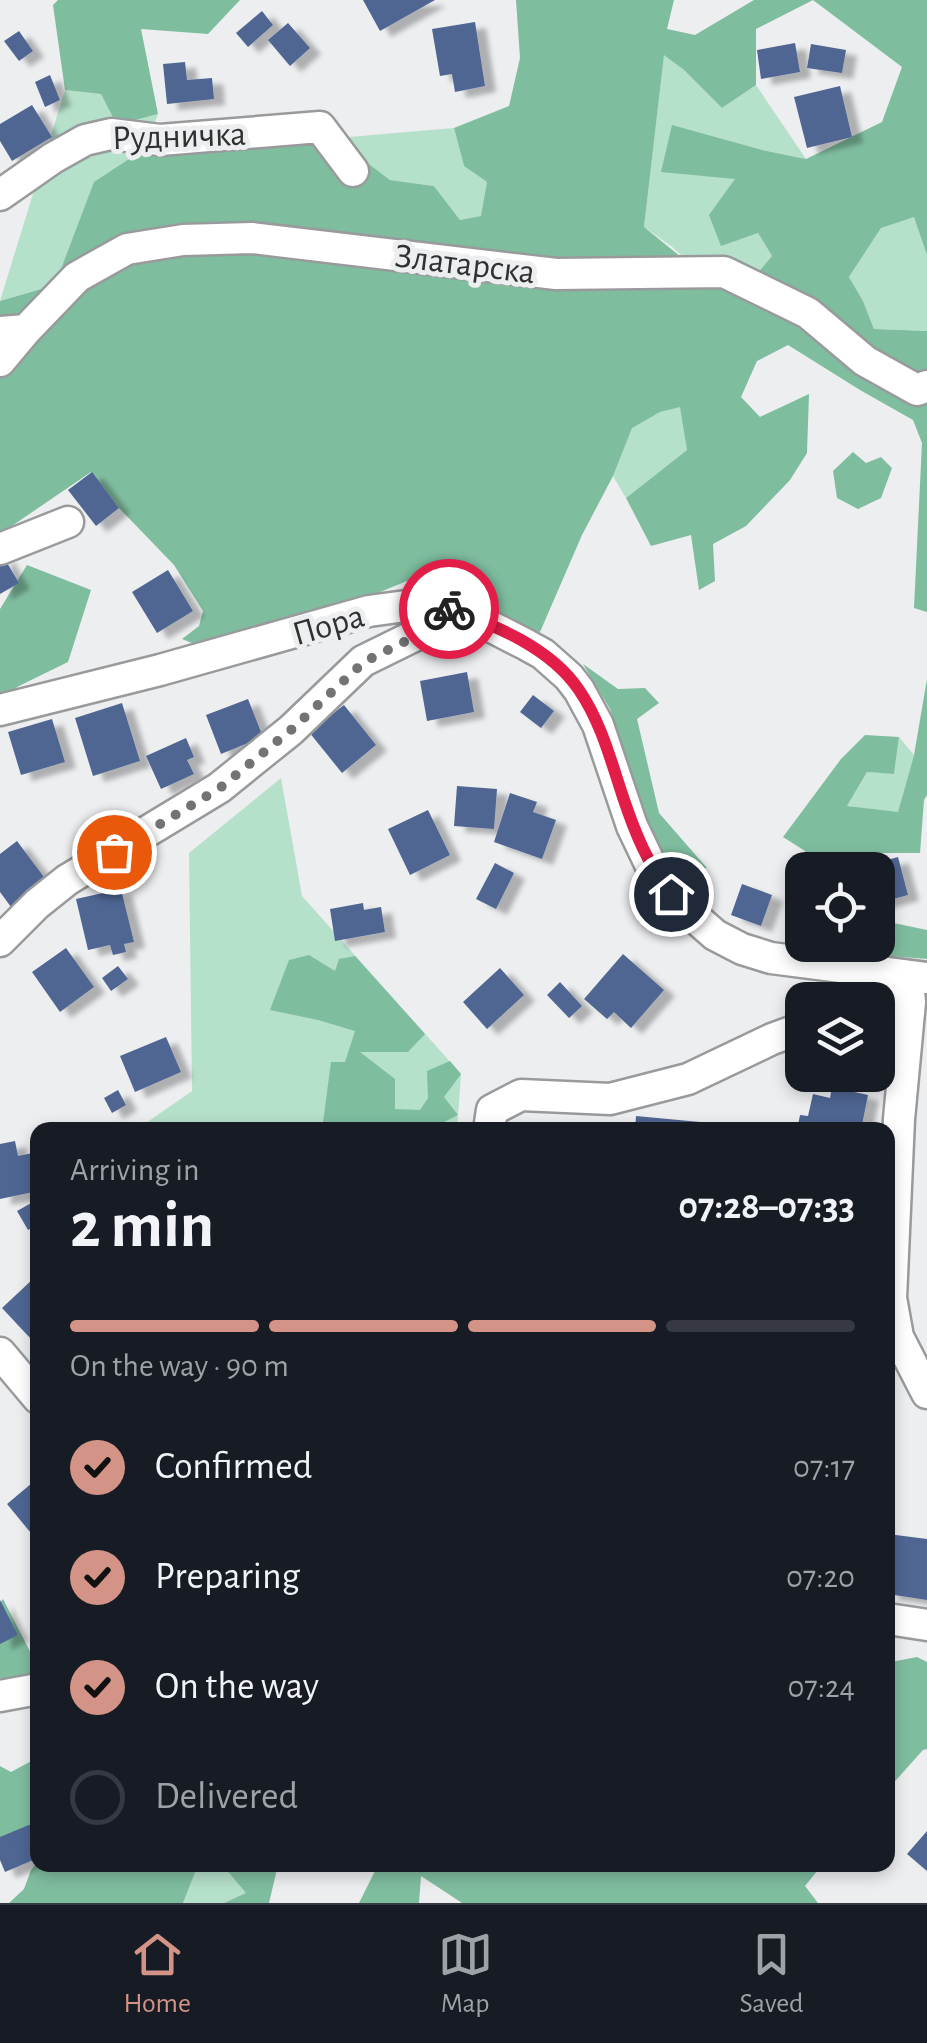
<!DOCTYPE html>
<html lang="en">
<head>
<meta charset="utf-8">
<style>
  body { margin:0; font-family:"Alegreya Sans",sans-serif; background:#20242c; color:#f1f3f6; height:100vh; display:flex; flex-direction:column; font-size:38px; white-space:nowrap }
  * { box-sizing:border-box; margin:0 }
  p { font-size:32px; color:#9ea1a6 }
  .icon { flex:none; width:55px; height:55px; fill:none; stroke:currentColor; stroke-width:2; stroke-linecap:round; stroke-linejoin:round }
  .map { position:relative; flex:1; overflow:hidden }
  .details { position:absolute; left:30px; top:1122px; width:865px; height:750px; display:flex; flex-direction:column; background:#171b24; border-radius:20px; box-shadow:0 5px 15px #0003 }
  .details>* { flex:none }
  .tools { position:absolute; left:785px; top:852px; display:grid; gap:20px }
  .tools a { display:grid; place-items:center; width:110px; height:110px; border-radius:20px; background:#171b24; box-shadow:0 5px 15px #0003; font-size:50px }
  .pin { position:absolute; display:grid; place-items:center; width:85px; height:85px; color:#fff; margin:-42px; border:5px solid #fff; border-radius:50%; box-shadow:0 2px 10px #0007 }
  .courier { position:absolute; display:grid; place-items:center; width:100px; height:100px; margin:-50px; border:8px solid #e11d48; border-radius:50%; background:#fff; color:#222; box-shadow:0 2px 12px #0007 }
  .headline em { font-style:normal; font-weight:700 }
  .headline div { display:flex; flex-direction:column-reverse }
  .headline { display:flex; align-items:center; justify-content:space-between; height:170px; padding:0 40px }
  h1 { font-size:65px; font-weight:700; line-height:75px }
  .bar { display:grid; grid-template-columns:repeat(4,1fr); gap:15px 10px; align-content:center; height:120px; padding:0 40px }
  .bar i { height:12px; border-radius:8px; background:#363941 }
  .bar .current { background:#d39487 }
  .bar p { grid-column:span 4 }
  ol { padding:0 40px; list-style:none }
  li { display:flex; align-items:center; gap:30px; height:110px }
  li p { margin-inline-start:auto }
  li .icon { padding:10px; border-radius:50%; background:#d39487; color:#111; stroke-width:4 }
  li:last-child { color:#9ea1a6 }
  li i { width:55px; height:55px; border:5px solid #363941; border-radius:50% }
  .tabs { display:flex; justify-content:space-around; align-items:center; height:140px; border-top:2px solid #363941; background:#171b24; font-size:28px; color:#9ea1a6 }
  .tabs a { display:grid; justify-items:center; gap:5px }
  .tabs .current { color:#d39487 }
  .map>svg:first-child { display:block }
  .green { fill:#b5e0ca }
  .forest { fill:#7fbd9f; fill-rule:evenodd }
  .building { fill:#506693; filter:url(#shadow) }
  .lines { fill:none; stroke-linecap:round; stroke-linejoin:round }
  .minor-casing { stroke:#999a9c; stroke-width:35 }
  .minor { stroke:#fff; stroke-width:30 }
  .done { stroke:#727374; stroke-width:10; stroke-dasharray:0 18 }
  .route { stroke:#e11d48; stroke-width:12 }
  .labels { text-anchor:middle; stroke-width:10; stroke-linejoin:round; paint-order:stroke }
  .street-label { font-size:35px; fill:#303131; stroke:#edeef0 }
</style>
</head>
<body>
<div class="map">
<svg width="927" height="1903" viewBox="0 0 927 1903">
  <defs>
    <filter id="shadow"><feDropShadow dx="11" dy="6" stdDeviation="2.5" flood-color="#0004"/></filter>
  </defs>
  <rect width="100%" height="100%" fill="#edeef0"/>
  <!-- green -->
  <path class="green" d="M 664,54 L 684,70 L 722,108 L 756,85 L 806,159 L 762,150 L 661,171 L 736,178 L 721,245 L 758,233 L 772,256 L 746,287 L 713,283 L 671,246 L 644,227 Z
    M 65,90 L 101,94 L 118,125 L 158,114 L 146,148 L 55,285 L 0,301 Z
    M 454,128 L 464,166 L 487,182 L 482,216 L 460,220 L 434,186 L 390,180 L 353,152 L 302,141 Z
    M 915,216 L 927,255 L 927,331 L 874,329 L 863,301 L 849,277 L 881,228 Z
    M 681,406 L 687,450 L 626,498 L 613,476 L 632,427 L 660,412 Z
    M 899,737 L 914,755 L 898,813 L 847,806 L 867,772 L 894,774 Z
    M 281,778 L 302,896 L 461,1074 L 457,1130 L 136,1130 L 192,1091 L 189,853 Z
    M 198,1865 L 225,1868 L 247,1893 L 224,1903 L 183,1903 Z"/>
  <!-- forest -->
  <path class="forest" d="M 58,0 L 240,0 L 208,34 L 141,29 L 158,114 L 117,125 L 101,94 L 65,90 L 53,5 Z
    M 516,0 L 674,0 L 667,29 L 695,35 L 754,0 L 927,0 L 927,255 L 914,217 L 881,228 L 849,277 L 863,301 L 874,329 L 927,331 L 927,612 L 914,608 L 922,443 L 913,420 L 860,390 L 788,345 L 757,361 L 741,397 L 760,417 L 809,394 L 807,453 L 790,480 L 746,526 L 713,544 L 715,581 L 699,590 L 691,535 L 651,546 L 626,498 L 687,450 L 680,407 L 660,412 L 632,428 L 613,476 L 582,535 L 540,632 L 407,581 L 324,615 L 209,650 L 182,639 L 199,626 L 203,611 L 174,565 L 119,508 L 91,472 L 0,534 L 0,301 L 55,285 L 94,182 L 146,148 L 302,141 L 353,152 L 390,180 L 434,186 L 460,220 L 481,216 L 487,182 L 464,166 L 454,128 L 509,106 L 520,58 ZM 813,0 L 902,67 L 882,122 L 806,159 L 762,150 L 672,125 L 661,172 L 735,179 L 709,215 L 721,246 L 758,233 L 772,256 L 746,287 L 713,283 L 644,227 L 664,55 L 684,70 L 722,108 L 756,85 L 756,29 Z
    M 853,452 L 866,463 L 881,457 L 892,468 L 881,498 L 858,509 L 837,498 L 833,471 Z
    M 27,565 L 91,590 L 68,662 L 17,687 L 0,710 L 0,609 Z
    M 583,664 L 618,689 L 645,688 L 659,703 L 637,719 L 659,813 L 707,868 L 677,873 L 649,830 L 610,709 Z
    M 927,679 L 927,795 L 924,800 L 920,853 L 854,853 L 840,870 L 802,870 L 802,891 L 791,893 L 792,873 L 806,868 L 805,851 L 783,837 L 841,759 L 865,735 L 899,737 L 894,774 L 867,772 L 847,806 L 898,812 L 914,755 Z
    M 884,921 L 927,930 L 927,959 L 876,955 Z
    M 309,955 L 335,971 L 339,959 L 355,956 L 425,1034 L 408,1052 L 360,1052 L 395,1079 L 395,1109 L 420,1110 L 428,1098 L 427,1071 L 450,1061 L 461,1074 L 444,1097 L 458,1115 C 437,1126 410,1139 387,1125 L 384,1130 L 322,1130 L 331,1062 L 345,1062 L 355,1031 L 318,1020 L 270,1010 L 289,960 Z
    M 3,1599 L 37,1665 L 37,1702 L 0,1703 L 0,1603 Z
    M 917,1657 L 927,1662 L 927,1749 L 923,1750 L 888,1789 L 888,1705 L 894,1701 L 891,1662 Z
    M 37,1758 L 37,1821 L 0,1838 L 0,1766 L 11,1772 Z
    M 37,1863 L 38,1865 L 198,1865 L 183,1903 L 9,1903 L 24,1889 L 31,1870 Z
    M 228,1865 L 278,1865 L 269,1903 L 224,1903 L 246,1893 L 225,1868 Z
    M 378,1865 L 822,1865 L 805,1886 L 818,1903 L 462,1903 L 421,1876 L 419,1903 L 359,1903 Z"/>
  <!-- building -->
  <path class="building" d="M 363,0 L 435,0 L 380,31 Z
    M 262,11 L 273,25 L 248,47 L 236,33 Z
    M 475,22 L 485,86 L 455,92 L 452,74 L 440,76 L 432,29 Z
    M 288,23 L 310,48 L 290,66 L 268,40 Z
    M 19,31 L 33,51 L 19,61 L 4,41 Z
    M 795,43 L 800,72 L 761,79 L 757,50 Z
    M 811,44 L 846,50 L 842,73 L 807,68 Z
    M 185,62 L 187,80 L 212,78 L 214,99 L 167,104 L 163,64 Z
    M 50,75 L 60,100 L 45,107 L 35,82 Z
    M 840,86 L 852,137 L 807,148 L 794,97 Z
    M 32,105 L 52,137 L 12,161 L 0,141 L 0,124 Z
    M 92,472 L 119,508 L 96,526 L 68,490 Z
    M 3,556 L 19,583 L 0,594 L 0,558 Z
    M 168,570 L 193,611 L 157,633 L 132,592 Z
    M 467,672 L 474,712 L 427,721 L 420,681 Z
    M 533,695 L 554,711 L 541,728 L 520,712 Z
    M 248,699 L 263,737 L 221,754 L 206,715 Z
    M 122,703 L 140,761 L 93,776 L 75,718 Z
    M 344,705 L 376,745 L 342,773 L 309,732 Z
    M 52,719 L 65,762 L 21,775 L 8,732 Z
    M 186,738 L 194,757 L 187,760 L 194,774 L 161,789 L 146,756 Z
    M 457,786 L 497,789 L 494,829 L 454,826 Z
    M 510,793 L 537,802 L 533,812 L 556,820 L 542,859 L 494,842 Z
    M 428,810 L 450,855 L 410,875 L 388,829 Z
    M 17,841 L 47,881 L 11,907 L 0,892 L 0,854 Z
    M 898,857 L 908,895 L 878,903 L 878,870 L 855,869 Z
    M 495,863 L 514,873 L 496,909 L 476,899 Z
    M 742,884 L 772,895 L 761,926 L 731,915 Z
    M 121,889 L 134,942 L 124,944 L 126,952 L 113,955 L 110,945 L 88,950 L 76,899 Z
    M 363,903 L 364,910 L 381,907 L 385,932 L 335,941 L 330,909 Z
    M 66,948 L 94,987 L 60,1012 L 32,972 Z
    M 623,954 L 664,990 L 631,1028 L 614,1012 L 607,1019 L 584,999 Z
    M 118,966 L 128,979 L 111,991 L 102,978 Z
    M 500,968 L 524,995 L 487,1029 L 463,1002 Z
    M 560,982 L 582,1006 L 569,1018 L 547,995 Z
    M 166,1037 L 181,1072 L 135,1092 L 120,1056 Z
    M 832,1087 L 868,1095 L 861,1130 L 797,1130 L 800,1115 L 808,1116 L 813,1094 L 830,1098 Z
    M 118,1090 L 126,1105 L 112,1113 L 104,1098 Z
    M 636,1116 L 711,1123 L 711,1130 L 635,1130 Z
    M 15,1141 L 18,1156 L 38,1152 L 38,1191 L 0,1199 L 0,1144 Z
    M 33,1202 L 38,1210 L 38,1225 L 28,1230 L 17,1211 Z
    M 34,1278 L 38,1282 L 38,1333 L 31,1339 L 2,1308 Z
    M 38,1478 L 38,1537 L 35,1538 L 7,1504 Z
    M 888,1534 L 927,1539 L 927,1600 L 888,1594 Z
    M 0,1600 L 18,1635 L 0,1644 Z
    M 38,1821 L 38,1858 L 5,1872 L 0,1860 L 0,1837 Z
    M 927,1831 L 927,1871 L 907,1854 Z"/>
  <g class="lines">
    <!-- minor casing -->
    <g class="minor-casing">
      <path id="minor" d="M 0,195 L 53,158 L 85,140 L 111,134 L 160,140 L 320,127 L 353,171
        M 0,332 L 26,330 L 77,277 L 127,249 L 183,240 L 252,238 L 556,274 L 724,272 L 808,313 L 865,361 L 917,390 L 927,386
        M 0,361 L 26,330
        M 0,549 L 68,522
        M 0,710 L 160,670 L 369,611 L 413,605 L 448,609 L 484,623 L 525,644 L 543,654 L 569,677 L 579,690 L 598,725 L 632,826 L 653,870 L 683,907 L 715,935 L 742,949 L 771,958 L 927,978
        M 0,941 L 37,904 L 67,880 L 219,788 L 291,730 L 363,661 L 424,631 L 448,609
        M 904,975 L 908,983 L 910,1002 L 899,1119 L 891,1298 L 898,1337 L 927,1393
        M 876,1000 L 904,975
        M 489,1130 L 492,1110 L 521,1095 L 610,1099 L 688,1079 L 772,1039 L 802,1028
        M 0,1353 L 38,1398
        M 888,1619 L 927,1625
        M 0,1696 L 38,1689"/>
    </g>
    <!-- minor -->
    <use href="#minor" class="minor"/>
  </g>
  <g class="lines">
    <!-- done -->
    <path class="done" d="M 114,852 L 220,788 L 291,730 L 364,662 L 424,632 L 449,609"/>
    <!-- route -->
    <path class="route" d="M 449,609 C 495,625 551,648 579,690 C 601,722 611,761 623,797 C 635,833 648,865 671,894"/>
  </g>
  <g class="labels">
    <!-- street labels -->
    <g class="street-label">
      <text transform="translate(179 135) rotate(-2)" y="12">Рудничка</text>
      <text transform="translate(465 263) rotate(7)" y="12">Златарска</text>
      <text transform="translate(328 624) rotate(-16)" y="12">Пора</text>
    </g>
  </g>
</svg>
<div class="tools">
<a><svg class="icon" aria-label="locate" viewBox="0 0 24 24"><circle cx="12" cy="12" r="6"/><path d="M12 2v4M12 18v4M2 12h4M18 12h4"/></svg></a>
<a><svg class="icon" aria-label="layers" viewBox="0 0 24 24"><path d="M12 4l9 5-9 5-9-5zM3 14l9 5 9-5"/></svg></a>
</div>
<div class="pin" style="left:114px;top:852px;background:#ea580c"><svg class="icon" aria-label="bag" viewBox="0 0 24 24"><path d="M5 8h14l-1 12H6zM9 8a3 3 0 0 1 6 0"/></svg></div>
<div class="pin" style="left:671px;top:894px;background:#1f2937"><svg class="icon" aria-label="home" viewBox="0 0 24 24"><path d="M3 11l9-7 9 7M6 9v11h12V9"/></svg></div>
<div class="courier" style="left:449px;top:609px"><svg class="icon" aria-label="bike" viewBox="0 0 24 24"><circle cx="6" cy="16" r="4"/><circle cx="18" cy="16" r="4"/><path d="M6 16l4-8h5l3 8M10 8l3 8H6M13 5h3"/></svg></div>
<section class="details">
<div class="headline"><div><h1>2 min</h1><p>Arriving in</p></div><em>07:28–07:33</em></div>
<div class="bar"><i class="current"></i><i class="current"></i><i class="current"></i><i></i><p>On the way · 90 m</p></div>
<ol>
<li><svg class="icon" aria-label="check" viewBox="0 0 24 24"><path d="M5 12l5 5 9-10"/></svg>Confirmed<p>07:17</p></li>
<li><svg class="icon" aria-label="check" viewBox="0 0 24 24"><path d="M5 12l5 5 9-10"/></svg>Preparing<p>07:20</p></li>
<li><svg class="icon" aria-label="check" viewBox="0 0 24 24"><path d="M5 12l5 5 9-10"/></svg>On the way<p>07:24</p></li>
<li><i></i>Delivered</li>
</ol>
</section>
</div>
<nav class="tabs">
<a class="current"><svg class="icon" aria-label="home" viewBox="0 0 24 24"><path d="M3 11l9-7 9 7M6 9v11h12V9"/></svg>Home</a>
<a><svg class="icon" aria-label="map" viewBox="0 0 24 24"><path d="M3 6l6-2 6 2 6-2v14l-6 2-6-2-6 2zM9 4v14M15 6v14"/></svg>Map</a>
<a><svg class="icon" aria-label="saved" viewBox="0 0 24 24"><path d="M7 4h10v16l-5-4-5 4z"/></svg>Saved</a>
</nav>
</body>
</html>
